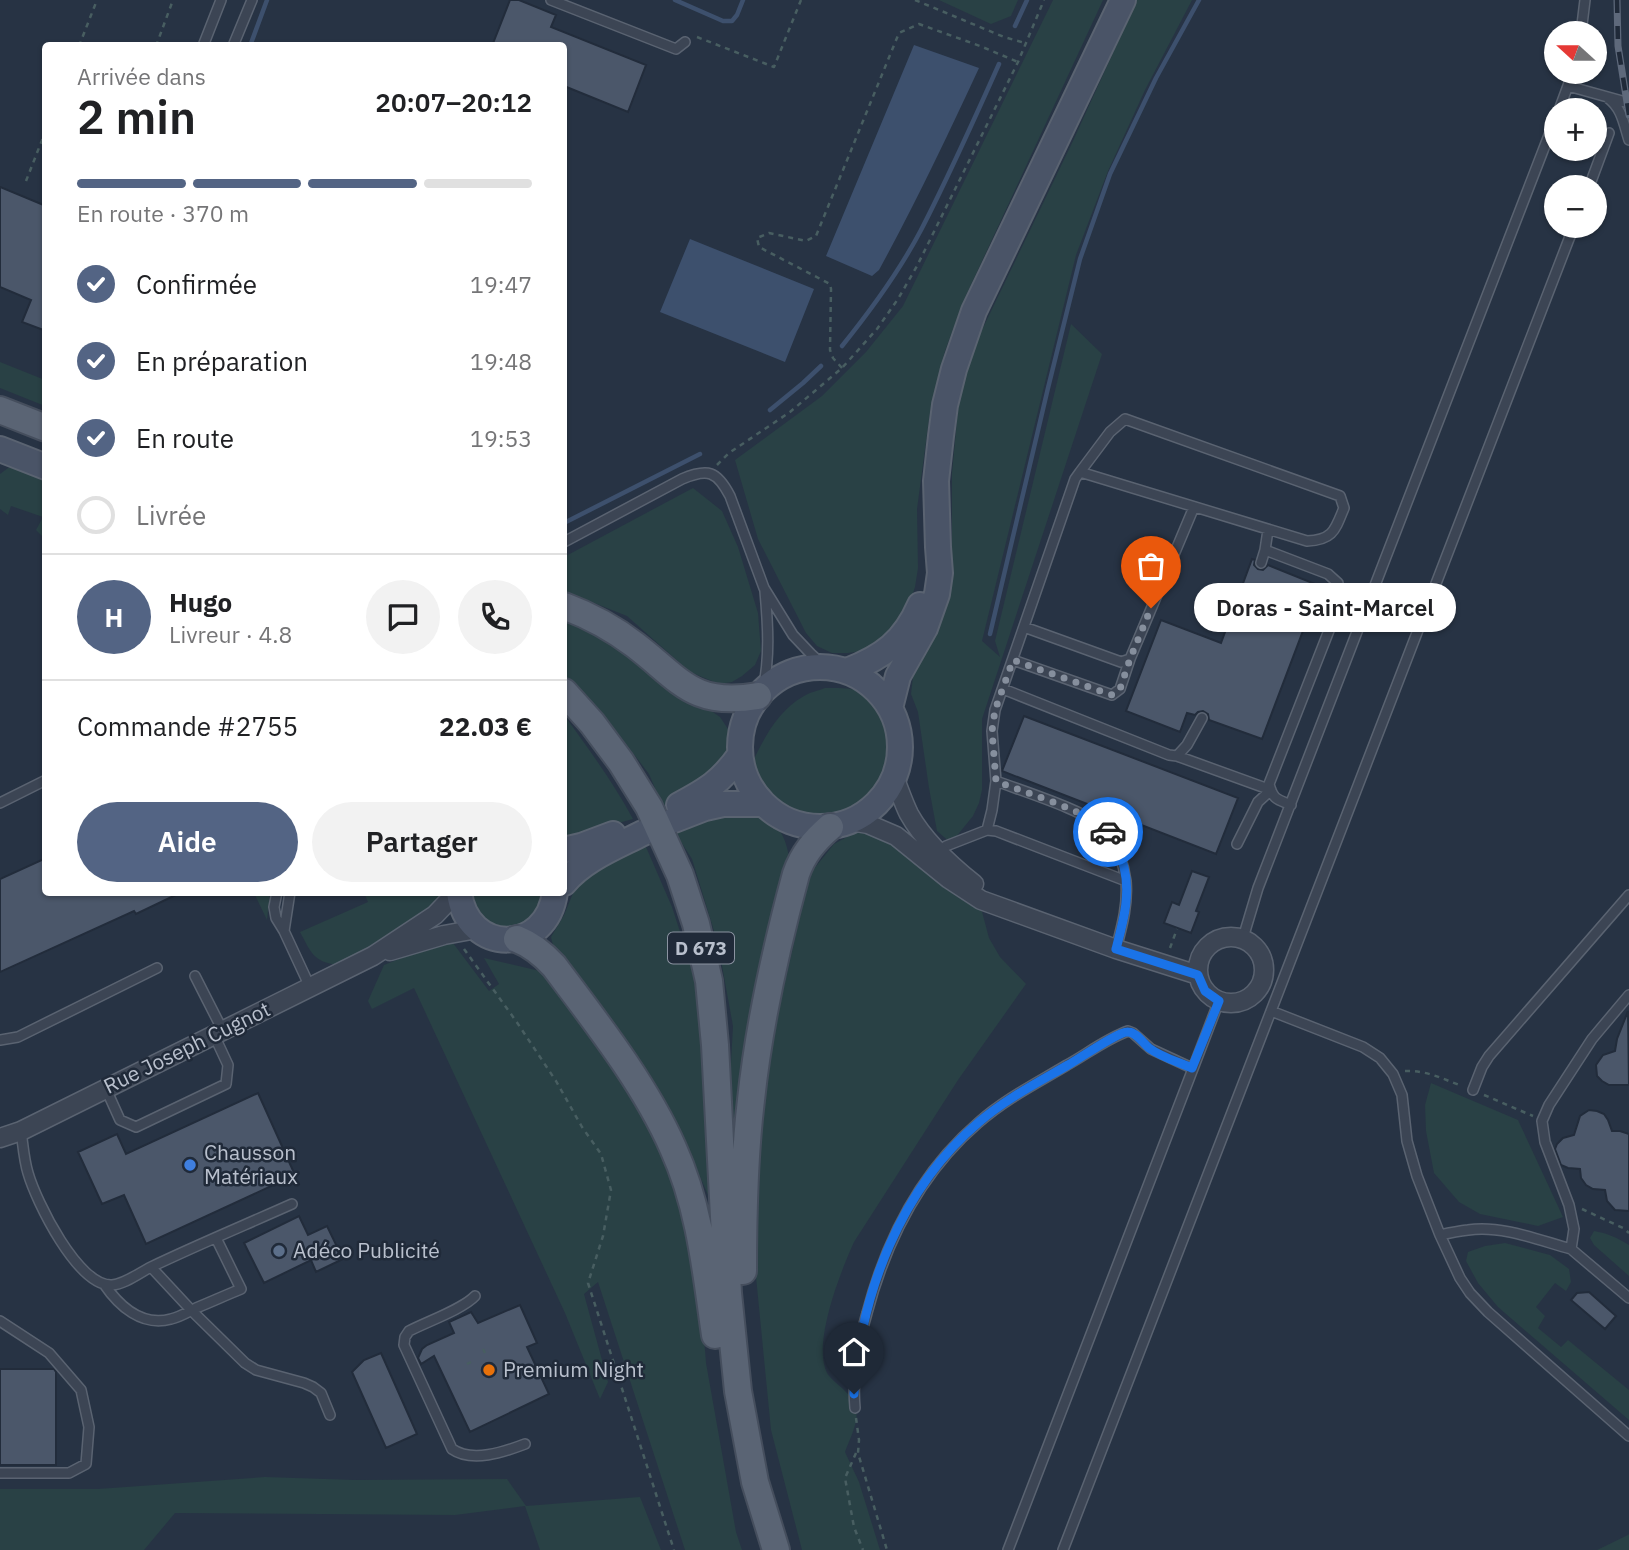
<!DOCTYPE html>
<html lang="fr">
<head>
<meta charset="utf-8">
<style>
  body { margin:0; font-family:"IBM Plex Sans",sans-serif; background:#f2f2f2; color:#202124; height:100vh; display:flex; flex-direction:column; font-size:26px; white-space:nowrap }
  * { box-sizing:border-box; margin:0 }
  p { font-size:23px; color:#757577 }
  .icon { flex:none; width:38px; height:38px; fill:none; stroke:currentColor; stroke-width:2; stroke-linecap:round; stroke-linejoin:round }
  .map { position:relative; flex:1; overflow:hidden }
  .sheet { position:absolute; left:42px; top:42px; width:525px; height:854px; display:flex; flex-direction:column; background:#fff; border-radius:7px; box-shadow:0 2px 5px #0004 }
  .sheet>* { flex:none }
  .needle { width:46px; rotate:291deg }
  .buttons { position:absolute; left:1544px; top:21px; display:grid; gap:14px }
  .buttons a { display:grid; place-items:center; width:63px; height:63px; border-radius:50%; background:#fff; box-shadow:0 2px 5px #0004; font-size:35px }
  .pin { position:absolute; display:grid; place-items:center; width:60px; height:60px; color:#fff; margin:-72px -30px; border-radius:50% 50% 50% 0; rotate:-45deg; box-shadow:0 0 7px #0007 }
  .pin .icon { rotate:45deg }
  .courier { position:absolute; display:grid; place-items:center; width:70px; height:70px; margin:-35px; border:5px solid #1a73e8; border-radius:50%; background:#fff; color:#222; box-shadow:0 2px 9px #0007 }
  .bubble { position:absolute; height:49px; border-radius:24px; background:#fff; box-shadow:0 2px 5px #0004; font-size:23px; font-weight:600; line-height:49px; text-align:center }
  .head em { font-style:normal; font-weight:600 }
  .head div { display:flex; flex-direction:column-reverse }
  .head { display:flex; align-items:center; justify-content:space-between; height:119px; padding:0 35px }
  h1 { font-size:46px; font-weight:600; line-height:52px }
  .bar { display:grid; grid-template-columns:repeat(4,1fr); gap:10px 7px; align-content:center; height:84px; padding:0 35px }
  .bar i { height:9px; border-radius:5px; background:#e0e0e0 }
  .bar .current { background:#536484 }
  .bar p { grid-column:span 4 }
  .line { display:flex; align-items:center; gap:18px; padding:0 35px; border-top:2px solid #e0e0e0 }
  .line div { flex:1 }
  .round { display:grid; place-items:center; flex:none; width:74px; height:74px; border-radius:37px; background:#f2f2f2 }
  ol { padding:0 35px; list-style:none }
  li { display:flex; align-items:center; gap:21px; height:77px }
  li p { margin-inline-start:auto }
  li .icon { padding:7px; border-radius:50%; background:#536484; color:#fff; stroke-width:4 }
  li:last-child { color:#757577 }
  li i { width:38px; height:38px; border:4px solid #e0e0e0; border-radius:50% }
  .primary-button { display:flex; gap:14px; margin-top:auto; padding:14px 35px }
  .primary-button a { flex:1; height:80px; border-radius:42px; background:#536484; color:#fff; font-size:28px; font-weight:600; line-height:80px; text-align:center }
  .primary-button a+a { background:#f2f2f2; color:#202124 }
  .map>svg:first-child { display:block }
  .green { fill:#294145 }
  .water { fill:#3d506d }
  .lines { fill:none; stroke-linecap:round; stroke-linejoin:round }
  .stream { stroke:#3d506d; stroke-width:4.5 }
  .building { fill:#4b576a; stroke:#222c3b; stroke-width:2 }
  .service-casing { stroke:#5a6371; stroke-width:12 }
  .minor-casing { stroke:#5a6371; stroke-width:21 }
  .secondary-casing { stroke:#5a6371; stroke-width:28 }
  .primary-casing { stroke:#454e5d; stroke-width:30 }
  .path { stroke:#485e61; stroke-width:2.5; stroke-dasharray:5 5; stroke-linecap:butt }
  .service { stroke:#3c4554; stroke-width:9 }
  .minor { stroke:#3c4554; stroke-width:18 }
  .secondary { stroke:#4a5467; stroke-width:24 }
  .primary { stroke:#5a6474; stroke-width:26 }
  .rail-casing { stroke:#5e697b; stroke-width:7 }
  .rail { stroke:#202a39; stroke-width:4.5; stroke-dasharray:13; stroke-linecap:butt }
  .done { stroke:#868f9d; stroke-width:7; stroke-dasharray:0 12.6 }
  .route { stroke:#1a73e8; stroke-width:9 }
  .shop-dot { fill:#3f7fe0; stroke:#202a39; stroke-width:2.5 }
  .service-dot { fill:#5c6f8a; stroke:#202a39; stroke-width:2.5 }
  .food-dot { fill:#e8710a; stroke:#202a39; stroke-width:2.5 }
  .labels { text-anchor:middle; stroke-width:5; stroke-linejoin:round; paint-order:stroke }
  .shield { fill:#202a39; stroke:#8b93a1; stroke-width:2 }
  .shield-label { font-size:19px; font-weight:bold; fill:#b9c0cd }
  .street-label { font-size:21px; fill:#b9c0cd; stroke:#202a39 }
  .poi-label { font-size:21px; fill:#b9c0cd; stroke:#202a39; text-anchor:start }
</style>
</head>
<body>
<div class="map">
<svg width="1629" height="1550" viewBox="0 0 1629 1550">
  <rect width="100%" height="100%" fill="#273344"/>
  <!-- green -->
  <path class="green" d="M 939,0 L 1018,0 L 1011,16 L 991,24 Z
    M 1053,0 L 1103,0 L 964,300 L 945,351 L 930,412 L 917,509 L 918,568 L 915,587 L 907,611 L 893,633 L 870,650 L 848,653 L 832,653 L 817,646 L 806,633 L 758,539 L 735,460 L 822,396 L 866,352 L 903,306 Z
    M 1137,0 L 1192,0 L 1145,90 L 1108,171 L 1076,255 L 982,641 L 1000,657 L 995,641 L 1071,324 L 1102,354 L 982,719 L 982,790 L 979,803 L 973,816 L 951,843 L 937,831 L 929,788 L 918,712 L 911,694 L 913,677 L 933,640 L 945,609 L 950,577 L 952,538 L 952,473 L 958,409 L 965,374 L 980,334 L 1073,141 Z
    M 0,362 L 45,380 L 45,406 L 0,388 Z
    M 20,465 L 45,475 L 45,539 L 36,530 L 43,517 L 11,506 L 8,515 L 0,509 L 0,474 L 8,468 Z
    M 693,488 L 722,511 L 738,547 L 758,613 L 761,651 L 755,665 L 742,676 L 732,682 L 719,684 L 690,672 L 627,616 L 564,591 L 564,557 Z
    M 564,613 L 661,676 L 720,717 L 728,729 L 728,745 L 726,762 L 714,777 L 663,807 L 649,774 L 600,710 L 564,675 Z
    M 825,688 C 839,688 855,687 867,695 C 876,699 880,707 884,715 C 912,771 855,835 797,812 C 773,803 760,784 753,761 C 765,736 779,710 804,696 C 810,692 818,691 825,688 Z
    M 564,715 C 588,748 613,782 633,819 L 564,838 Z
    M 745,807 C 775,823 785,827 790,863 L 736,1216 L 730,1081 L 733,1026 L 718,944 L 692,859 L 672,828 Z
    M 856,832 C 905,840 919,870 956,896 C 964,901 973,904 981,908 L 989,938 L 1000,957 L 1026,984 L 958,1080 L 854,1242 C 841,1271 812,1343 827,1373 C 831,1380 841,1386 846,1392 C 866,1411 853,1430 845,1452 L 859,1482 L 880,1550 L 802,1550 L 771,1430 L 756,1277 L 758,1183 L 765,1079 L 783,991 L 807,886 L 813,870 L 834,844 Z
    M 643,840 L 672,907 L 697,984 L 703,1044 L 709,1197 C 692,1159 676,1121 656,1085 C 634,1048 606,1014 580,980 C 568,964 555,958 551,937 L 564,915 L 581,874 Z
    M 472,892 L 547,893 C 545,899 542,908 539,913 C 536,918 529,920 525,922 C 499,937 478,918 472,892 Z
    M 254,893 L 270,893 L 267,920 Z
    M 364,893 L 445,893 L 428,912 L 338,965 C 313,962 311,952 300,932 L 368,902 Z
    M 453,943 L 489,991 L 499,984 L 484,958 L 544,972 L 652,1121 L 697,1248 L 706,1363 L 736,1532 L 742,1550 L 685,1550 L 598,1282 L 584,1294 L 608,1382 L 600,1399 L 565,1313 L 414,988 L 372,1009 L 368,1001 L 384,965 L 422,950 Z
    M 1431,1083 L 1518,1120 L 1563,1217 L 1538,1226 L 1480,1214 L 1459,1202 L 1434,1173 L 1426,1131 L 1425,1105 Z
    M 1594,1231 C 1607,1233 1618,1238 1629,1245 L 1629,1276 L 1594,1245 L 1590,1238 Z
    M 1505,1243 L 1550,1255 L 1569,1269 L 1571,1282 L 1566,1291 L 1555,1283 L 1536,1307 L 1545,1316 L 1538,1328 L 1561,1347 L 1568,1340 L 1629,1390 L 1629,1420 L 1498,1307 L 1478,1283 L 1466,1261 L 1468,1252 L 1485,1246 Z
    M 265,1477 L 355,1480 L 507,1479 L 526,1506 L 640,1497 L 661,1550 L 540,1550 L 525,1506 L 455,1515 L 175,1513 L 144,1550 L 0,1550 L 0,1489 L 98,1489 Z
    M 1629,1534 L 1629,1550 L 1597,1550 L 1628,1535 Z"/>
  <!-- water -->
  <path class="water" d="M 914,45 L 979,68 C 947,137 915,204 879,270 L 872,276 L 826,256 Z
    M 690,239 L 814,289 L 785,362 L 660,312 Z"/>
  <g class="lines">
    <!-- stream -->
    <path class="stream" d="M 675,0 L 723,21 L 732,21 L 737,15 L 743,0
      M 1015,26 L 1027,0
      M 250,46 L 267,0
      M 842,346 C 871,310 899,272 921,230 C 949,176 974,120 999,64
      M 770,410 L 803,383 L 821,366
      M 564,523 L 700,454
      M 990,634 L 1048,388 L 1080,259 L 1110,174 L 1156,78 L 1199,0"/>
  </g>
  <!-- building -->
  <path class="building" d="M 510,0 L 519,0 L 556,15 L 551,27 L 646,65 L 628,112 L 564,86 L 564,46 L 492,46 Z
    M 0,187 L 46,206 L 46,331 L 22,322 L 31,300 L 0,287 Z
    M 1252,559 L 1255,560 L 1254,565 L 1258,569 L 1263,570 L 1268,565 L 1320,586 L 1262,739 L 1209,720 L 1208,714 L 1203,711 L 1198,712 L 1195,715 L 1187,713 L 1180,732 L 1126,711 L 1161,620 L 1221,643 Z
    M 1024,716 L 1238,798 L 1216,854 L 1002,771 Z
    M 46,858 L 46,892 L 182,892 L 136,914 L 134,911 L 0,972 L 0,879 Z
    M 1192,871 L 1209,877 L 1196,911 L 1199,912 L 1191,933 L 1164,923 L 1172,902 L 1179,905 Z
    M 1628,1011 L 1629,1085 L 1609,1085 L 1602,1081 L 1597,1076 L 1596,1065 L 1603,1055 L 1615,1051 L 1617,1039 Z
    M 258,1093 L 295,1175 L 146,1244 L 124,1195 L 102,1204 L 78,1152 L 117,1134 L 126,1154 Z
    M 1589,1110 L 1597,1111 L 1604,1114 L 1608,1120 L 1612,1131 L 1620,1131 L 1629,1134 L 1629,1211 L 1615,1210 L 1607,1201 L 1605,1190 L 1593,1189 L 1586,1185 L 1581,1178 L 1580,1169 L 1568,1168 L 1561,1165 L 1555,1149 L 1557,1144 L 1563,1138 L 1574,1135 L 1580,1116 Z
    M 299,1216 L 308,1235 L 327,1226 L 343,1259 L 316,1272 L 311,1260 L 264,1283 L 244,1243 Z
    M 1589,1292 L 1616,1316 L 1605,1329 L 1571,1300 L 1577,1293 Z
    M 520,1305 L 537,1343 L 527,1347 L 549,1394 L 470,1432 L 434,1356 L 421,1364 L 418,1358 L 422,1349 L 427,1345 L 454,1333 L 449,1322 L 471,1312 L 478,1323 Z
    M 381,1353 L 417,1434 L 386,1448 L 352,1372 L 364,1360 Z
    M 0,1369 L 54,1369 L 56,1372 L 56,1465 L 0,1465 Z"/>
  <g class="lines">
    <!-- service casing -->
    <g class="service-casing">
      <path id="service" d="M 551,0 L 676,49 L 685,42
        M 1581,33 L 1585,0
        M 203,46 L 221,0
        M 233,46 L 252,0
        M 1568,86 L 1629,103
        M 1608,98 C 1622,108 1624,125 1629,140
        M 1559,110 L 1573,72
        M 1589,187 L 1609,133
        M 564,542 L 682,479 C 708,468 717,471 730,496 L 764,588 L 793,635 L 811,654 L 825,667
        M 1265,550 L 1328,574 L 1338,583 L 1337,610 L 1269,784 C 1273,799 1276,799 1291,805
        M 1261,563 L 1265,550 L 1268,530
        M 1024,627 L 1121,662 L 1130,659 L 1194,507
        M 1013,660 L 1112,695 L 1120,689 L 1130,659
        M 1003,689 L 1169,755 L 1177,756 L 1187,745 L 1202,718
        M 763,690 C 770,657 768,625 765,591
        M 1177,756 L 1271,790
        M 996,781 L 992,731 L 995,710 L 1075,479 L 1080,472 L 1110,432 L 1125,419 L 1340,496 L 1344,508 C 1335,530 1333,540 1307,541 L 1080,472
        M 0,803 L 46,780
        M 987,830 L 992,810 L 996,781 C 1022,791 1090,812 1106,830 C 1117,843 1124,865 1126,881
        M 1237,844 L 1258,802 L 1271,790
        M 939,853 L 946,846 L 987,830 L 996,831 L 1126,881 C 1128,905 1122,926 1116,949
        M 277,892 L 274,907 L 276,918 L 284,931 L 310,987
        M 284,931 L 290,892
        M 1243,938 L 1258,888 L 1556,117
        M 195,976 L 223,1031
        M 1629,995 L 1592,1039 L 1549,1105 L 1542,1121 L 1545,1142 L 1569,1205 L 1574,1229 L 1571,1249 L 1629,1298
        M 1271,1011 L 1363,1047 L 1380,1058 L 1393,1074 L 1402,1095 L 1407,1141 L 1417,1176 L 1440,1235 L 1460,1278 L 1470,1293 L 1488,1312 L 1629,1436
        M 0,1040 L 18,1037 L 157,968
        M 106,1089 L 120,1120 L 136,1127 L 226,1084 L 228,1065 L 214,1035
        M 1473,1090 L 1482,1067 L 1489,1056 L 1629,895
        M 21,1131 C 23,1145 24,1160 28,1173 C 36,1201 78,1287 112,1285 C 125,1284 139,1273 151,1267 C 197,1245 245,1225 292,1204
        M 1440,1235 C 1449,1233 1459,1231 1468,1230 C 1502,1225 1538,1240 1571,1249
        M 151,1267 L 191,1310 L 245,1363 L 256,1370 L 304,1383 L 313,1387 L 321,1393 L 330,1415
        M 104,1284 C 119,1306 142,1327 171,1319 C 180,1317 188,1312 196,1308 C 211,1302 226,1295 241,1289 L 216,1238
        M 475,1296 C 463,1309 426,1322 409,1331 L 405,1337 L 404,1345 L 452,1449 C 472,1463 504,1452 525,1444
        M 0,1321 L 49,1353 L 81,1390 L 89,1427 L 86,1464 L 69,1473 L 0,1473
        M 855,1408 C 852,1376 858,1344 867,1313 C 886,1241 921,1172 978,1123 C 1005,1099 1037,1083 1067,1065 C 1087,1054 1106,1039 1128,1031 L 1133,1033 L 1151,1049 L 1192,1068
        M 1008,1550 L 1219,1001
        M 1063,1550 L 1574,226"/>
    </g>
    <!-- minor casing -->
    <g class="minor-casing">
      <path id="minor" d="M 894,777 C 899,789 903,802 909,814 C 924,841 949,864 974,884
        M 850,821 L 868,824 L 896,836 L 949,879 L 981,900 L 1116,949 L 1198,975
        M1198 970a33 33 0 1 1 66 0a33 33 0 1 1-66 0Z
        M 390,951 L 444,935 L 477,929
        M 0,1138 L 21,1131 L 373,956 L 435,915 L 457,892"/>
    </g>
    <!-- secondary casing -->
    <g class="secondary-casing">
      <path id="secondary" d="M 0,449 L 46,467
        M740 747a80 80 0 1 1 160 0a80 80 0 1 1-160 0Z
        M 847,671 C 883,657 904,642 920,605
        M 890,708 L 898,676 L 925,628 L 937,594 L 940,573 L 938,547 L 936,481 L 941,436 L 945,405 L 954,369 L 974,311 L 1123,0
        M 679,805 C 707,790 721,782 740,755
        M 674,820 L 705,808 L 723,804 L 763,804
        M 564,850 L 581,846 L 613,834
        M 564,883 C 584,859 616,847 643,833
        M 459,892 C 467,956 547,955 555,892"/>
    </g>
    <!-- primary casing -->
    <g class="primary-casing">
      <path id="primary" d="M 0,410 L 46,428
        M 564,606 C 588,615 613,628 635,645 C 681,680 692,707 758,696
        M 564,692 L 592,723 L 621,762 L 649,807 L 680,875 L 696,924 L 709,981 L 715,1045 L 728,1293 L 738,1391 L 755,1482 L 776,1550
        M 517,939 C 532,945 543,954 554,966 C 596,1022 645,1084 673,1148 C 700,1207 706,1272 715,1335
        M 743,1271 C 743,1214 744,1157 751,1100 C 759,1024 776,948 796,874 C 803,854 814,841 830,827"/>
    </g>
    <!-- path -->
    <path class="path" d="M 915,0 L 1004,37 L 1025,43
      M 697,37 L 774,67 L 801,0
      M 79,46 L 97,0
      M 156,46 L 173,0
      M 26,181 L 46,130
      M 842,368 L 833,358 L 830,350 L 831,289 L 830,284 L 759,247 L 757,238 L 769,233 L 806,241 L 816,236 L 899,33 L 919,24 L 980,46 L 1018,62
      M 717,465 L 729,453 L 790,412 L 842,368 L 877,329 L 898,299 L 917,266 L 1018,62 L 1044,0
      M 1170,948 L 1177,929
      M 464,949 L 516,1021 L 556,1081 L 582,1127 L 601,1154 L 611,1190 L 603,1236 L 588,1283 L 674,1550
      M 1405,1071 C 1426,1070 1443,1079 1462,1086
      M 1484,1095 L 1533,1116
      M 1582,1209 L 1623,1228 L 1629,1233
      M 483,1349 L 485,1353
      M 467,1364 L 471,1362
      M 512,1366 L 517,1364
      M 856,1418 L 859,1440 L 858,1453 L 887,1550
      M 856,1453 L 845,1478 L 854,1527 L 863,1550"/>
    <!-- service -->
    <use href="#service" class="service"/>
    <!-- minor -->
    <use href="#minor" class="minor"/>
    <!-- secondary -->
    <use href="#secondary" class="secondary"/>
    <!-- primary -->
    <use href="#primary" class="primary"/>
    <!-- rail casing -->
    <g class="rail-casing">
      <path id="rail" d="M 1617,0 L 1618,46 L 1629,115"/>
    </g>
    <!-- rail -->
    <use href="#rail" class="rail"/>
  </g>
  <g class="lines">
    <!-- done -->
    <path class="done" d="M 1108,832 C 1084,809 1028,794 996,781 L 992,731 L 995,710 L 1013,660 L 1112,695 L 1120,689 L 1130,659 L 1151,608"/>
    <!-- route -->
    <path class="route" d="M 854,1394 C 860,1294 901,1188 979,1122 C 1006,1099 1037,1083 1068,1065 C 1079,1059 1119,1031 1128,1032 C 1136,1032 1143,1043 1149,1048 C 1161,1057 1178,1062 1192,1068 L 1219,1001 L 1205,991 L 1198,975 L 1116,949 C 1123,922 1131,895 1124,867 C 1121,855 1113,843 1108,832"/>
  </g>
  <!-- markers -->
  <circle class="shop-dot" cx="190" cy="1165" r="7"/>
  <circle class="service-dot" cx="279" cy="1251" r="7"/>
  <circle class="food-dot" cx="489" cy="1370" r="7"/>
  <g class="labels">
    <!-- shield labels -->
    <rect class="shield" x="668" y="932.5" width="66" height="31" rx="5"/>
    <g class="shield-label">
      <text x="701" y="955">D 673</text>
    </g>
    <!-- street labels -->
    <g class="street-label">
      <text transform="translate(187 1048) rotate(-26)" y="7">Rue Joseph Cugnot</text>
    </g>
    <!-- poi labels -->
    <g class="poi-label">
      <text x="204" y="1160">Chausson<tspan x="204" dy="24">Matériaux</tspan></text>
      <text x="293" y="1258">Adéco Publicité</text>
      <text x="503" y="1377">Premium Night</text>
    </g>
  </g>
</svg>
<div class="buttons">
<a><svg class="needle" viewBox="-14 -14 28 28"><path d="M0-13l5 13h-10z" fill="#e53935"/><path d="M0 13l5-13h-10z" fill="#757577"/></svg></a>
<a>+</a>
<a>−</a>
</div>
<div class="pin" style="left:1151px;top:608px;background:#ea580c"><svg class="icon" aria-label="bag" viewBox="0 0 24 24"><path d="M5 8h14l-1 12H6zM9 8a3 3 0 0 1 6 0"/></svg></div>
<div class="pin" style="left:854px;top:1394px;background:#1f2937"><svg class="icon" aria-label="home" viewBox="0 0 24 24"><path d="M3 11l9-7 9 7M6 9v11h12V9"/></svg></div>
<div class="courier" style="left:1108px;top:832px"><svg class="icon" aria-label="car" viewBox="0 0 24 24"><path d="M5 17H2v-5l4-1 3-4h7l3 4 3 1v5h-3M9 17h6M6 11h13"/><circle cx="7" cy="17" r="2"/><circle cx="17" cy="17" r="2"/></svg></div>
<div class="bubble" style="left:1194px;top:583px;width:262px">Doras - Saint-Marcel</div>
<section class="sheet">
<div class="head"><div><h1>2 min</h1><p>Arrivée dans</p></div><em>20:07–20:12</em></div>
<div class="bar"><i class="current"></i><i class="current"></i><i class="current"></i><i></i><p>En route · 370 m</p></div>
<ol>
<li><svg class="icon" aria-label="check" viewBox="0 0 24 24"><path d="M5 12l5 5 9-10"/></svg>Confirmée<p>19:47</p></li>
<li><svg class="icon" aria-label="check" viewBox="0 0 24 24"><path d="M5 12l5 5 9-10"/></svg>En préparation<p>19:48</p></li>
<li><svg class="icon" aria-label="check" viewBox="0 0 24 24"><path d="M5 12l5 5 9-10"/></svg>En route<p>19:53</p></li>
<li><i></i>Livrée</li>
</ol>
<div class="line" style="height:126px"><b class="round" style="background:#536484;color:#fff">H</b><div><b>Hugo</b><p>Livreur · 4.8</p></div><a class="round"><svg class="icon" aria-label="chat" viewBox="0 0 24 24"><path d="M4 5h16v11H9l-5 4z"/></svg></a><a class="round"><svg class="icon" aria-label="phone" viewBox="0 0 24 24"><path d="M5 4h4l2 5-3 2q2 4 5 5l2-3 5 2v4C11 20 4 13 5 4z"/></svg></a></div>
<div class="line" style="height:91px"><div>Commande #2755</div><b>22.03 €</b></div>
<div class="primary-button"><a>Aide</a><a>Partager</a></div>
</section>
</div>
</body>
</html>
